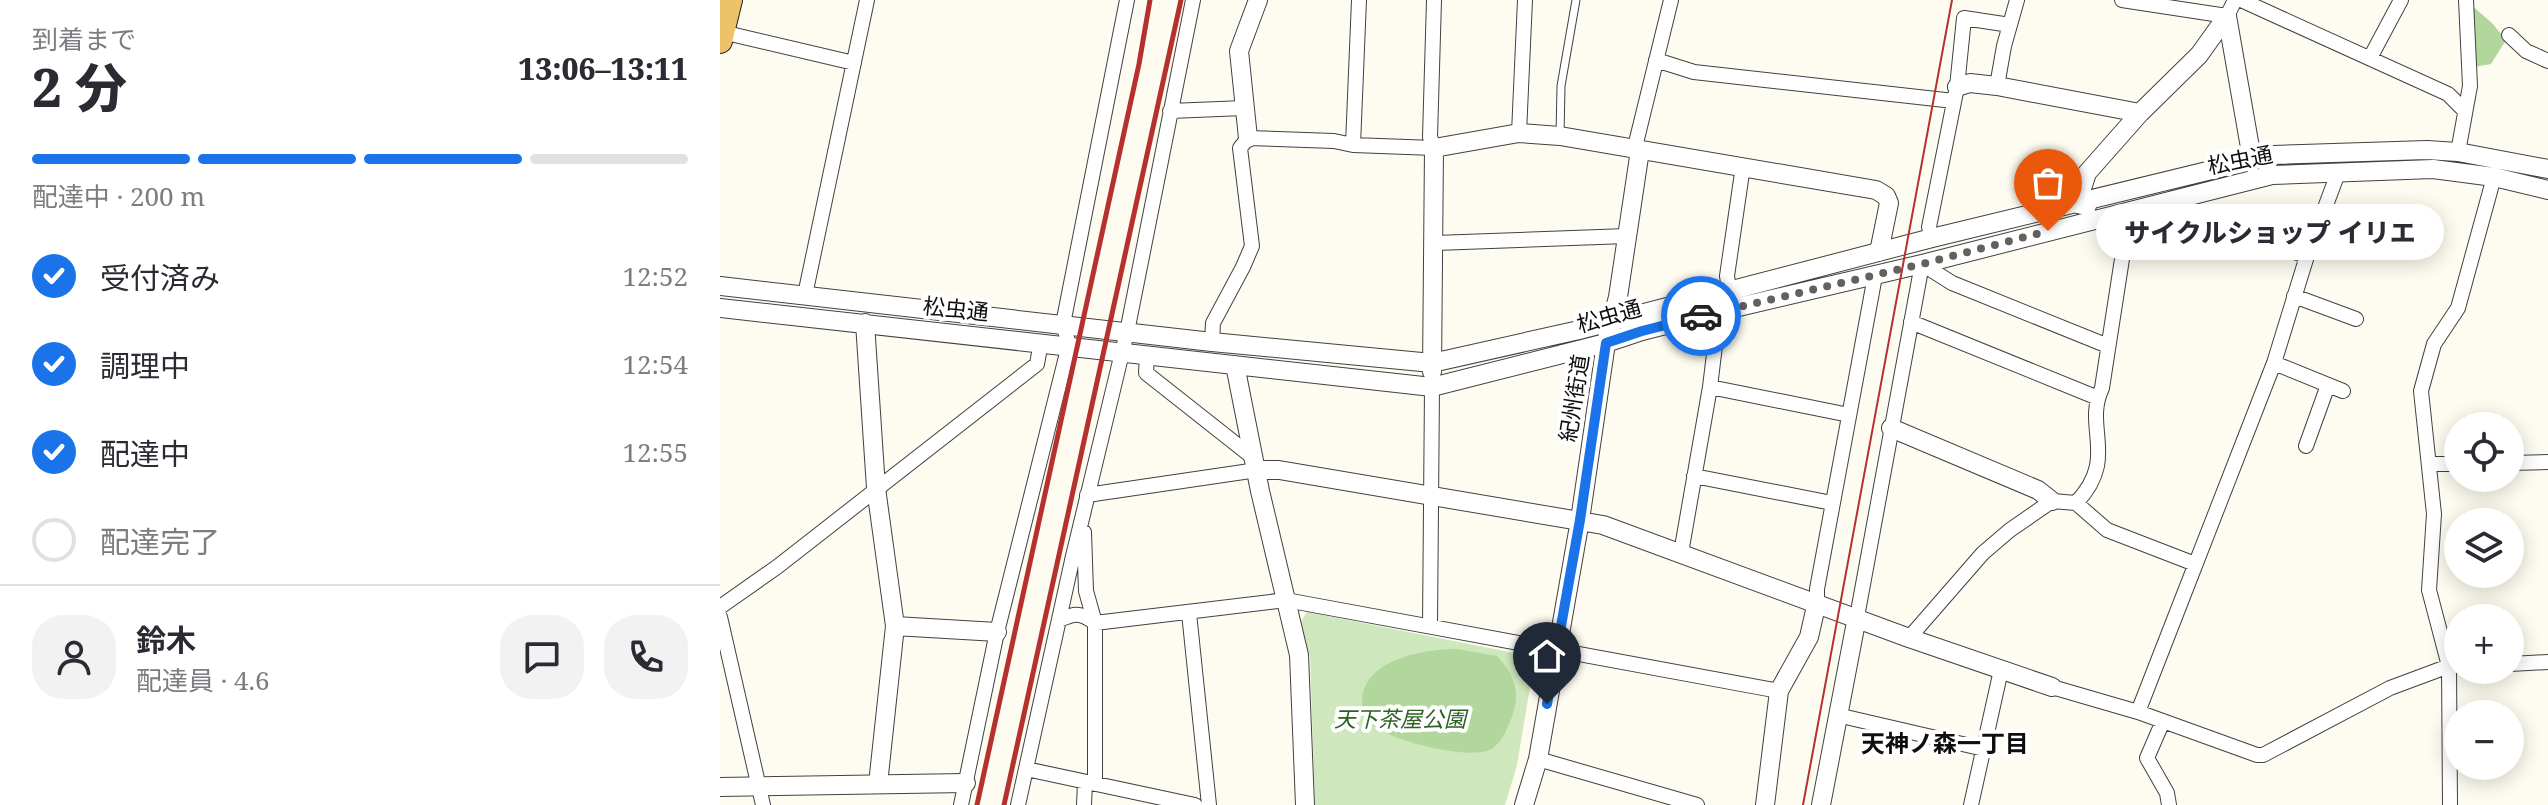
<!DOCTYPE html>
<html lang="ja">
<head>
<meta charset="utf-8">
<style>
  body { margin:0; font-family:"Noto Serif","Noto Sans JP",serif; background:#f2f2f3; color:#2b2b33; height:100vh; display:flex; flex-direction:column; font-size:30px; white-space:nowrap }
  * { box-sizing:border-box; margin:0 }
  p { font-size:26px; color:#7c7c81 }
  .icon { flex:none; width:44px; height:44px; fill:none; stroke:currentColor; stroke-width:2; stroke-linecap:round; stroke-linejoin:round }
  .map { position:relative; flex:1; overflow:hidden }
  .sheet { display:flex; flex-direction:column; background:#fff; width:720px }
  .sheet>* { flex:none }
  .tools { position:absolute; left:1724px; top:412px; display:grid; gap:16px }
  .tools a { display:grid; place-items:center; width:80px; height:80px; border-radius:50%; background:#fff; box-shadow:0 4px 20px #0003; font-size:40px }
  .pin { position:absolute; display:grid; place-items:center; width:68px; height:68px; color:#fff; margin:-82px -34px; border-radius:50% 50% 50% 0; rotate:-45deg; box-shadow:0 0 8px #0007 }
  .pin .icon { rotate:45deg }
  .courier { position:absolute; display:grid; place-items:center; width:80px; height:80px; margin:-40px; border:6px solid #1a73e8; border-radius:50%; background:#fff; color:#222; box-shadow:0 2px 10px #0007 }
  .bubble { position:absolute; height:56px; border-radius:28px; background:#fff; box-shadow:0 4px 20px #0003; font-size:26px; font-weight:800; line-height:56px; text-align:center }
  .headline em { font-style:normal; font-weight:800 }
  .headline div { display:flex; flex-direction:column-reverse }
  .headline { display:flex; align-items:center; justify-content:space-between; height:136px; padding:0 32px }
  h1 { font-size:52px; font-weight:800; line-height:60px }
  .bar { display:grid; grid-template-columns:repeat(4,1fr); gap:12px 8px; align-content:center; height:96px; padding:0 32px }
  .bar i { height:10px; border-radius:6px; background:#e1e1e2 }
  .bar .on { background:#1a73e8 }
  .bar p { grid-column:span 4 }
  .line { display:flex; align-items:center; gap:20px; padding:0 32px; border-top:2px solid #e1e1e2 }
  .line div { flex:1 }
  .round { display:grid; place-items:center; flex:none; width:84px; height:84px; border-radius:32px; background:#f2f2f3 }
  ol { padding:0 32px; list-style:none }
  li { display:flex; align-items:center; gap:24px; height:88px }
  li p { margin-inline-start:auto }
  li .icon { padding:8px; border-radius:50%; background:#1a73e8; color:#fff; stroke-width:4 }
  li:last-child { color:#7c7c81 }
  li i { width:44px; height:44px; border:4px solid #e1e1e2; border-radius:50% }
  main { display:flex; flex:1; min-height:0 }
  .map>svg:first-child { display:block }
  .green { fill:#cfe7bc }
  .forest { fill:#b2d79c }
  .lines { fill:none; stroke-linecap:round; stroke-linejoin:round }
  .service-casing { stroke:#414141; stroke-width:9 }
  .minor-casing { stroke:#414141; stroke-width:16 }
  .tertiary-casing { stroke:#414141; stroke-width:20 }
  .trunk-casing { stroke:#1f1f1f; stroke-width:26 }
  .service { stroke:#fff; stroke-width:7 }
  .minor { stroke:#fff; stroke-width:14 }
  .tertiary { stroke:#fff; stroke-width:18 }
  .trunk { stroke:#eec268; stroke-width:24 }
  .tram { stroke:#b6312e; stroke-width:2 }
  .rail { stroke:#b6312e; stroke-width:5 }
  .done { stroke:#62615d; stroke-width:8; stroke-dasharray:0 14.4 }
  .route { stroke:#1a73e8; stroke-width:10 }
  .labels { text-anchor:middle; stroke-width:8; stroke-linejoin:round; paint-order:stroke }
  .street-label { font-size:22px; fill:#0e0e0e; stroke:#fff }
  .park-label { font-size:22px; font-style:italic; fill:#2b6222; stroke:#fff }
  .neighbourhood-label { font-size:24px; font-weight:bold; fill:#0e0e0e; stroke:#fff }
</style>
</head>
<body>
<main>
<section class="sheet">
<div class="headline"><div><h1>2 分</h1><p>到着まで</p></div><em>13:06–13:11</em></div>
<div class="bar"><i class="on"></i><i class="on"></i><i class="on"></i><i></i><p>配達中 · 200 m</p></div>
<ol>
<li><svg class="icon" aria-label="check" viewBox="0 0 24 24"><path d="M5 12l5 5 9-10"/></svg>受付済み<p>12:52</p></li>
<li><svg class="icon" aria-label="check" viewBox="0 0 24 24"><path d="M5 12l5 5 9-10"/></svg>調理中<p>12:54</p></li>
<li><svg class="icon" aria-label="check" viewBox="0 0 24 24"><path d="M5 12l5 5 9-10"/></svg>配達中<p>12:55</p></li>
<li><i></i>配達完了</li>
</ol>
<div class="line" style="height:144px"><a class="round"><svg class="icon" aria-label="person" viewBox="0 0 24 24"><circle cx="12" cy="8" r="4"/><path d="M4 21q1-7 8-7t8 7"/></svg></a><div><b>鈴木</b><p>配達員 · 4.6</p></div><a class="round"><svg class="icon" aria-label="chat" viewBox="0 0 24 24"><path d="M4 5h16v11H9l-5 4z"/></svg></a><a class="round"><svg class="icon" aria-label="phone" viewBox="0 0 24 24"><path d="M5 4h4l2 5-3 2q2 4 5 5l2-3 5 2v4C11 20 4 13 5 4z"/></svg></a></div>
</section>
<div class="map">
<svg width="1828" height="805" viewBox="0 0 1828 805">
  <rect width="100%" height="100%" fill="#fefcf0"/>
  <!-- green -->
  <path class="green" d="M 587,612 L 815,657 L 797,765 L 785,805 L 595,805 L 590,657 L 580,623 Z"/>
  <!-- forest -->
  <path class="forest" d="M 1749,3 L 1772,23 L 1786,40 L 1771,64 L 1754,67 Z
    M 737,649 L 777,656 C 794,674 801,692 792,717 C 787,728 783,741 773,748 C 754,763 658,739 645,718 C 642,713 642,706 642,700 C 644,659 705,649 737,649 Z"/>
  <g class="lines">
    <!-- service casing -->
    <g class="service-casing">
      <path id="service" d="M 840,136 L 841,86 L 856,0"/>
    </g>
    <!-- minor casing -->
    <g class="minor-casing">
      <path id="minor" d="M 1402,0 L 1507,16 L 1515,0
        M 1521,0 L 1728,94 L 1745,111
        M 2,32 L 134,63
        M 1789,35 L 1806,51 L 1828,61
        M 1650,58 L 1681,0
        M 936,60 L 974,72 L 1234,101
        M 1277,86 L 1284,46 L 1297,0
        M 450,111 L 524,108
        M 799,133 L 805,0
        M 633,145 L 639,0
        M 915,147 L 951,0
        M 1738,152 L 1750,86 L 1746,0
        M 1461,197 L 1476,221 L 1587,256
        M 1212,238 L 1209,227 L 1237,87 L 1244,18 L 1290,25
        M 715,243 L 907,236
        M 1009,289 L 1007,276 L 1023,166
        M 85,295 L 147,0
        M 1574,296 L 1636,319
        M 1191,322 L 1378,398
        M 492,342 L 493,323 L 523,267 L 532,246 L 520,148 L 528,138 L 614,141 L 633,145 L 714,148 L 710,137 L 714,0
        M 427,354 L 426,373 L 535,459
        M 1554,363 L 1623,391
        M 990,387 L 1129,415
        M 1586,446 L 1608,385
        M 1790,463 L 1828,462
        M 1711,464 L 1738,464
        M 974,476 L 1112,503
        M 367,495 L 537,470
        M 1356,503 L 1387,530 L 1475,564
        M 364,532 L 366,591 L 375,623 L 375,784
        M 961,553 L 990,387 L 997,329 L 993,313
        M 1097,602 L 1097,589 L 1155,276
        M 0,607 L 57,567 L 317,364 L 321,342
        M 469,613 L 489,805
        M 0,617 L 43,805
        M 1137,617 L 1202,264 L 1232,283 L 1388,346
        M 339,620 C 355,613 360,612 375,623 L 566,600 L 1059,691
        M 710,626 L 712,387
        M 1189,638 L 1263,553 L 1290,530 L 1332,501 L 1356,503 C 1399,458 1363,428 1382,388 L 1402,259 L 1406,212
        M 1790,664 L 1828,662
        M 1332,687 L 1418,712 L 1537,755 L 1543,755 L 1670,688 L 1729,666 L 1738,665
        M 1418,712 L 1554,363 L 1587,256 L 1618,173
        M 1117,715 L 1264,749
        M 1443,721 L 1427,758 L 1447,793 L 1449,805
        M 818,759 L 977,805
        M 306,769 L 475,805
        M 241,805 L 277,632 L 349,345 L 343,324 L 407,0
        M 298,805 L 353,556 L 407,332 L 473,0
        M 364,805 L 365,782
        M 1251,805 L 1281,670
        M 1730,805 L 1729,666 L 1709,590 L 1714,514 L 1701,391 L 1714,344 L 1738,308 L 1774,177"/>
    </g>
    <!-- tertiary casing -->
    <g class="tertiary-casing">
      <path id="tertiary" d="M 1507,16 L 1532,159
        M 1237,87 L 1250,83 L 1277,86 L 1420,113
        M 528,138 L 519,51 L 538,0
        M 1367,206 L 1357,204 L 1367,173 L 1420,113 L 1479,55 L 1507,16
        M 0,286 L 492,342 L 712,363 L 859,330 L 1212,238 L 1553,155 L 1707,150 L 1738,152 L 1828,169
        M 0,308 L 712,387 L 886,343 L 922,331 L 993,313 L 1202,264 L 1552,175 L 1713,169 L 1774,177 L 1828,190
        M 145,323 L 156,488 L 175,626 L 158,784
        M 515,365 L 540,491 L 579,655 L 585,805
        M 712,372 L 714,148 L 799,133 L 840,136 L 1156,190 L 1166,196 L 1169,203 L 1159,252
        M 1171,428 L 1318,490 L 1332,501
        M 537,470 L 559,470 L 883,525 L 1189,638 L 1332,687
        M 175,626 L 277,632
        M 0,787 L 246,783
        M 804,805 L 818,759 L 860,520 L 886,343 L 898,297 L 919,157 L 915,147
        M 1045,805 L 1059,691 L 1089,637 L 1097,602
        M 1101,805 L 1137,617"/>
    </g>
    <!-- trunk casing -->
    <g class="trunk-casing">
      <path id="trunk" d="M 0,41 L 10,0"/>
    </g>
    <!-- service -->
    <use href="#service" class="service"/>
    <!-- minor -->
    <use href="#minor" class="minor"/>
    <!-- tertiary -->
    <use href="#tertiary" class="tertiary"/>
    <!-- trunk -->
    <use href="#trunk" class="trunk"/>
    <!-- tram -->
    <path class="tram" d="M 1083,805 L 1232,0"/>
    <!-- rail -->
    <path class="rail" d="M 257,805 L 419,64 L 430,0
      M 284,805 L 461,0"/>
  </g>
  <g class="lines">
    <!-- done -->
    <path class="done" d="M 981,316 L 1202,264 L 1328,231"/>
    <!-- route -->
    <path class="route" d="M 827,704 L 860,520 L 886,343 L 922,331 L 981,316"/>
  </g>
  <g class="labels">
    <!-- street labels -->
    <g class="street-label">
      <text transform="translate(1520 160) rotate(-11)" y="8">松虫通</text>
      <text transform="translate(236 309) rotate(6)" y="8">松虫通</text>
      <text transform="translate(889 316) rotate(-16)" y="8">松虫通</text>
      <text transform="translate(854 398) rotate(-81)" y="8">紀州街道</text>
    </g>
    <!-- park labels -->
    <g class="park-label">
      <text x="680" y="727">天下茶屋公園</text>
    </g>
    <!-- neighbourhood labels -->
    <g class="neighbourhood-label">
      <text x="1225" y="752">天神ノ森一丁目</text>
    </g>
  </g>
</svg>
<div class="tools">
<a><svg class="icon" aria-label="locate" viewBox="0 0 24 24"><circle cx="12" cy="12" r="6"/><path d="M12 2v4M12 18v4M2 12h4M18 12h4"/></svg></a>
<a><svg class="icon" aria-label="layers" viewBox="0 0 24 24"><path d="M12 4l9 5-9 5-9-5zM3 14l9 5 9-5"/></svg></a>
<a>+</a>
<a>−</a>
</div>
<div class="pin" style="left:1328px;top:231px;background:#ea580c"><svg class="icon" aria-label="bag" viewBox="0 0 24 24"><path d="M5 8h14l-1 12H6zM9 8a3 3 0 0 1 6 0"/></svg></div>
<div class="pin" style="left:827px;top:704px;background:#1f2937"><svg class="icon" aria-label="home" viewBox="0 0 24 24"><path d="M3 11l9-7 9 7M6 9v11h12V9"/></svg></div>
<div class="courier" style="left:981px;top:316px"><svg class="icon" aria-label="car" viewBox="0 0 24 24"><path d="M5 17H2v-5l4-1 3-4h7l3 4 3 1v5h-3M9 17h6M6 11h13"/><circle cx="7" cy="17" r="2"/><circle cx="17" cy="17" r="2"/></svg></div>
<div class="bubble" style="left:1376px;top:204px;width:348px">サイクルショップ イリエ</div>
</div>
</main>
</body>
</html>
